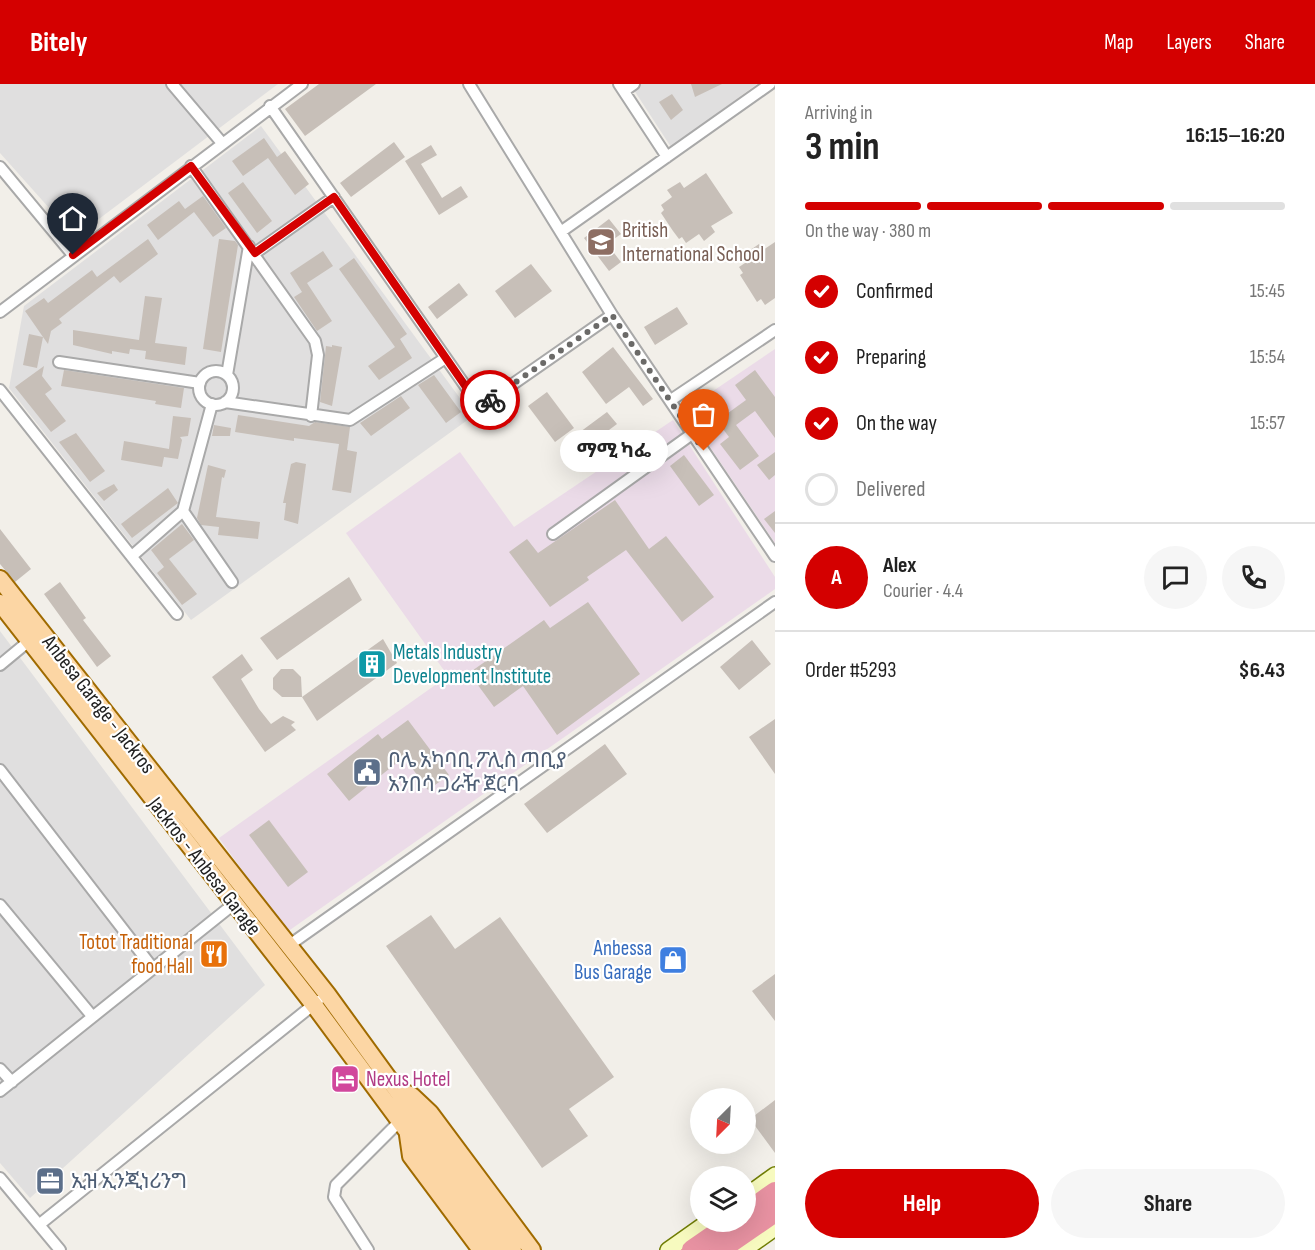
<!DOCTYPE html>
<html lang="en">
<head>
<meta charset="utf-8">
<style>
  body { margin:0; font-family:"Sofia Sans Condensed","Noto Sans Ethiopic",sans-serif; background:#f6f6f6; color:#222; height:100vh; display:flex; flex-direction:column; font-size:22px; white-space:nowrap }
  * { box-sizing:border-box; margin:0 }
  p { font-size:20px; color:#767676 }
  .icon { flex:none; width:33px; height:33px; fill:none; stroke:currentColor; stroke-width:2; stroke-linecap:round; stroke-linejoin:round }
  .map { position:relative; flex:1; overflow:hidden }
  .panel { display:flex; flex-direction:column; background:#fff; width:540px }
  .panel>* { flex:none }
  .needle { width:39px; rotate:204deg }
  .controls { position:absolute; left:690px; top:1004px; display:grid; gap:12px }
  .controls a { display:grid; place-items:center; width:66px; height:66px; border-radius:50%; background:#fff; box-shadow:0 6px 24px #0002; font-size:30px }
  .pin { position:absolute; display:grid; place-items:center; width:51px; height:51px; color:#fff; margin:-62px -26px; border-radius:50% 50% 50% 0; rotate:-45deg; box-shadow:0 0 6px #0007 }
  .pin .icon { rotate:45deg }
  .courier { position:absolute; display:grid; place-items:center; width:60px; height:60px; margin:-30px; border:4px solid #d40000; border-radius:50%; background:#fff; color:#222; box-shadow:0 2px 8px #0007 }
  .bubble { position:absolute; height:42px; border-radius:21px; background:#fff; box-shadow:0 6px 24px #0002; font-size:20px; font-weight:700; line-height:42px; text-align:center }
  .headline em { font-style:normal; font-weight:700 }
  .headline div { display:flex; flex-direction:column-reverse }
  .headline { display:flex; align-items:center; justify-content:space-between; height:102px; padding:0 30px }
  h1 { font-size:39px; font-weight:700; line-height:45px }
  .bar { display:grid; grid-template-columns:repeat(4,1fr); gap:9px 6px; align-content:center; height:72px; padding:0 30px }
  .bar i { height:8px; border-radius:4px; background:#e0e0e0 }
  .bar .selected { background:#d40000 }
  .bar p { grid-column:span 4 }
  .line { display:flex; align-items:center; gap:15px; padding:0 30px; border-top:2px solid #e0e0e0 }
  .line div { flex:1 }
  .round { display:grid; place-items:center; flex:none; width:63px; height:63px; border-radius:32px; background:#f6f6f6 }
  ol { padding:0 30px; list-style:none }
  li { display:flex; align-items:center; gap:18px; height:66px }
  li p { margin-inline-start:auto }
  li .icon { padding:6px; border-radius:50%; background:#d40000; color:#fff; stroke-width:4 }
  li:last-child { color:#767676 }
  li i { width:33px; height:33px; border:3px solid #e0e0e0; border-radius:50% }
  .primary-button { display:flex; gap:12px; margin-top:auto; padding:12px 30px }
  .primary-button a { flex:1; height:69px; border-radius:36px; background:#d40000; color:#fff; font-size:24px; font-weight:700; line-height:69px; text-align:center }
  .primary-button a+a { background:#f6f6f6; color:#222 }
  header { display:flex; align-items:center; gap:36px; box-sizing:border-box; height:84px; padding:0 30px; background:#d40000; color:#fff }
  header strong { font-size:28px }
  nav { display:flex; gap:33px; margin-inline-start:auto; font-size:21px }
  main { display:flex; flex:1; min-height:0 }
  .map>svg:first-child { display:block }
  .residential { fill:#e0dfdf }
  .industrial { fill:#ebdbe8 }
  .building { fill:#c7bfb8 }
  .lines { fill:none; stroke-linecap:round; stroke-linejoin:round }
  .street-casing { stroke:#a9a9a9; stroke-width:14 }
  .secondary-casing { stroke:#707d05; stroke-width:18 }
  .primary-casing { stroke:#a06b00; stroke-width:20 }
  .highway-casing { stroke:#dc2a67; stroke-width:22 }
  .street { stroke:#fff; stroke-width:10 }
  .secondary { stroke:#f7fabf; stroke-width:15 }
  .primary { stroke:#fcd6a4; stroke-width:16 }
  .highway { stroke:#e892a2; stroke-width:20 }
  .done { stroke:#6b6a68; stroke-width:6; stroke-dasharray:0 10.8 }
  .route { stroke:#d40000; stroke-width:8 }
  .labels { text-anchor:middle; stroke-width:4.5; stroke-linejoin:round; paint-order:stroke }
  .education-label { font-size:21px; fill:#785e54; stroke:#fff; text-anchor:start }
  .culture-label { font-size:21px; fill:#0d838f; stroke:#fff; text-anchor:start }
  .street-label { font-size:21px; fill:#222; stroke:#fff }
  .service-label { font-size:21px; fill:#4e5e75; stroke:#fff; text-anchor:start }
  .food-label { font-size:21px; fill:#c56008; stroke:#fff; text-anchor:end }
  .shop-label { font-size:21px; fill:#366cbe; stroke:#fff; text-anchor:end }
  .hotel-label { font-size:21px; fill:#b23c85; stroke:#fff; text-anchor:start }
</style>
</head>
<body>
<header>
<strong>Bitely</strong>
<nav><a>Map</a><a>Layers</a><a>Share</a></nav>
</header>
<main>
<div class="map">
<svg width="775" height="1166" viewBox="0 0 775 1166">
  <rect width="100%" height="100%" fill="#f2efe9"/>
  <!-- residential -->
  <path class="residential" d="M 0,0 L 278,0 L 75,153 L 0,69 Z
    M 630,0 L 757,0 L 671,63 Z
    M 261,42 L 473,332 L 191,536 L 9,304 L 24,222 Z
    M 0,547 L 265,901 L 30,1114 L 0,1079 Z"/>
  <!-- industrial -->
  <path class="industrial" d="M 775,265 L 775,459 L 685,326 Z
    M 673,336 L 775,493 L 775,505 L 287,848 L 219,754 L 448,592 L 346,449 L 460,368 L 514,443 Z"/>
  <!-- building -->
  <path class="building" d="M 319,0 L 376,0 L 305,52 L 285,25 Z
    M 691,0 L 722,0 L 695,13 Z
    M 672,10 L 683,26 L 671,36 L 659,18 Z
    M 264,54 L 277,73 L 285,67 L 309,100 L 295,111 L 268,74 L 243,92 L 232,77 Z
    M 394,58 L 405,73 L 351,113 L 340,99 Z
    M 431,61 L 437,71 L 421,80 L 442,114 L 461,102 L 468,113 L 439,131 L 405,77 Z
    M 706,89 L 733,129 L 711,142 L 715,148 L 704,157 L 699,150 L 686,159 L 682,153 L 679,155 L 673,147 L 661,129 L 664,126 L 661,121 L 672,113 L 667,106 L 680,98 L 684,104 Z
    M 243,98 L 272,137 L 257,149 L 228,109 Z
    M 203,112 L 226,144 L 213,153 L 194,128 L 158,156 L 147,141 L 179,117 L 185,125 Z
    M 609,135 L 621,150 L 607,160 L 621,178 L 609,187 L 584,154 Z
    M 148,155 L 158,170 L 120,199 L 114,192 L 59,235 L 62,239 L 51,247 L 48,260 L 43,253 L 37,284 L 23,281 L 29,250 L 43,253 L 25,227 L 44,214 L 48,219 L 92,186 L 97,193 Z
    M 219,155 L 235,157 L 238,161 L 221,268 L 203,265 Z
    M 775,158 L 775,214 L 765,221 L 761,215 L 757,218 L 752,210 L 740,191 L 743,189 L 739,183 L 751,175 L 746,169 L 759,160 L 763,166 Z
    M 323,167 L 333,182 L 307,199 L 332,237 L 317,247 L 294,213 L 302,208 L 290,189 Z
    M 354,174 L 407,250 L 400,255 L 412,274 L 379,296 L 368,282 L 395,263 L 339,185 Z
    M 531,180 L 552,207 L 515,234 L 495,207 Z
    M 459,199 L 468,211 L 437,235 L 428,223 Z
    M 145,212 L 162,214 L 155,259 L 187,263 L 185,281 L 145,275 L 146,267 L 130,265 L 129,270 L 112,267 L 112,270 L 73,261 L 73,246 L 139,256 Z
    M 677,223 L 688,240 L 655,261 L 644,243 Z
    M 332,261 L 342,263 L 332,322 L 320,318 L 326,262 L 332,263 Z
    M 613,263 L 653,315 L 643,322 L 629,303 L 606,320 L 582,288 Z
    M 44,282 L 42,292 L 52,305 L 45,310 L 66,337 L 51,348 L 15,303 Z
    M 64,286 L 184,304 L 181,324 L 155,320 L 156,317 L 61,302 Z
    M 755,286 L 775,313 L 775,354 L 755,327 L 736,341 L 759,372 L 740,386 L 720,360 L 729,353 L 717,337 L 746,316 L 735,301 Z
    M 434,291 L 461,328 L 446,339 L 418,301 Z
    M 547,308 L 574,344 L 555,358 L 528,322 Z
    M 401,312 L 410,324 L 371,352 L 360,339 Z
    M 607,328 L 617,340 L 589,361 L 580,348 Z
    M 238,331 L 309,342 L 315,338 L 350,343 L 347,366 L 357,368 L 351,409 L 332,406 L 339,360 L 294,354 L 294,357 L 235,348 Z
    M 173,332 L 191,334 L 188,352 L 180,353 L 182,356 L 178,375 L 164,373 L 162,383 L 121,376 L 124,357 L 169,365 Z
    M 214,341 L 231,344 L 230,352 L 212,352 Z
    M 76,349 L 105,387 L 90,398 L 59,358 Z
    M 775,368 L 775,391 L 769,396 L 757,381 Z
    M 684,371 L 714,411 L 699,422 L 670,382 Z
    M 296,378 L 306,380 L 298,440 L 284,436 L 286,419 L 283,419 L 291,380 Z
    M 208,381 L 226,386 L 224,394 L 222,393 L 216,433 L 260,438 L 258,455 L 218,451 L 219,443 L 201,441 L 197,434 Z
    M 114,400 L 118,406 L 104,417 L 97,409 Z
    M 168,404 L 178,419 L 132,454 L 121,440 Z
    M 615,416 L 649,465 L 666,452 L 714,513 L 682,538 L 626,466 L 587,493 L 589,496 L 550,523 L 509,468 L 527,455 L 538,469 Z
    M 775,427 L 775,449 L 764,435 Z
    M 182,440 L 194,456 L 169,475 L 197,510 L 182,521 L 157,489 L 164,483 L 151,466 Z
    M 0,445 L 31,485 L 15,498 L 0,480 Z
    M 349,493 L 362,516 L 277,576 L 260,554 Z
    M 60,498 L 86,534 L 83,536 L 111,572 L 97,583 L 44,510 Z
    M 588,518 L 640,590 L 557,651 L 523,602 L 494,623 L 469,589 L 544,536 L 550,544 Z
    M 383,555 L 397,579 L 317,637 L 302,613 L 282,613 L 273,605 L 273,594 L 281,585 L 293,585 L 301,593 L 302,613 Z
    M 752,556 L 771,580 L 739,606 L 720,583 Z
    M 242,570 L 253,586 L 241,595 L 259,625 L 271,640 L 283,632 L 295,638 L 291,641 L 296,646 L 265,668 L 212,593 Z
    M 775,635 L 775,690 L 749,653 Z
    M 408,636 L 449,691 L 428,706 L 404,673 L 349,717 L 327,690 L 378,650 L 382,655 Z
    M 605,660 L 627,690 L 547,749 L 524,720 Z
    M 269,736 L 308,788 L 288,803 L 249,751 Z
    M 431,831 L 455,865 L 500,833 L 614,993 L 569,1025 L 588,1052 L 542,1084 L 386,862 Z
    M 775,890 L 775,937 L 752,907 Z
    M 775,1016 L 775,1069 L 750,1035 Z"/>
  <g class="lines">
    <!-- street casing -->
    <g class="street-casing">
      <path id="street" d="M 172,0 L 222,59
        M 469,0 L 612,231 L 775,472
        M 619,0 L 667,73
        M 624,7 L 634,0
        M 270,22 L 473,313 L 483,318 L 490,316 L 612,231
        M 191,82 L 315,257 L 318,271 L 311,332
        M 0,83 L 73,171
        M 562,147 L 770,0
        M 255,169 L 334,113
        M 0,228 L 302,0
        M 59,278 L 200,299
        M199 304a17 17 0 1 1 34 0a17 17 0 1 1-34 0Z
        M 227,291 L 249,162
        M 0,306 L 177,530
        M 671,316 L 775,246
        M 225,318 L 350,336 L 444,275
        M 183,427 L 232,498
        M 553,450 L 692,350
        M 132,472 L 183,427 L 212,320
        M 0,581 L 29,557
        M 0,686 L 152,883
        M 0,821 L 92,932
        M 288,862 L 775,518
        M 0,985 L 12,998
        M 0,1007 L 235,819
        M 0,1094 L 60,1166
        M 40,1140 L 318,917
        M 368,1166 L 334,1113 L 336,1101 L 400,1037"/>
    </g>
    <!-- secondary casing -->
    <g class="secondary-casing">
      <path id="secondary" d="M 746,1112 L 775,1091
        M 668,1166 L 709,1137
        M 744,1166 L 775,1144"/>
    </g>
    <!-- primary casing -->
    <g class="primary-casing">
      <path id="primary" d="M 0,495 L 327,910 L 513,1166
        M 0,519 L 314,921 L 495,1166
        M 397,1005 L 412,1012 L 430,1029 L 532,1166
        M 408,1051 L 411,1072 L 481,1166"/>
    </g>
    <!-- highway casing -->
    <g class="highway-casing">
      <path id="highway" d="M 746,1129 L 775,1108
        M 692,1166 L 734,1137
        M 720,1166 L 775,1128"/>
    </g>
    <!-- street -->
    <use href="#street" class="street"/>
    <!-- secondary -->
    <use href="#secondary" class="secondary"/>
    <!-- primary -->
    <use href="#primary" class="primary"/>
    <!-- highway -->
    <use href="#highway" class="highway"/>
  </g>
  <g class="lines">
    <!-- done -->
    <path class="done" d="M 490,316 L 612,231 L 704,367"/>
    <!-- route -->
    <path class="route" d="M 73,171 L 191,82 L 255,169 L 334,113 L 473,313 L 483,318 L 490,316"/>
  </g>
  <!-- icons -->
  <defs>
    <g id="school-square" transform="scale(1.5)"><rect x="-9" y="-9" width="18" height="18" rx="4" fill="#8d6e63" stroke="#fff"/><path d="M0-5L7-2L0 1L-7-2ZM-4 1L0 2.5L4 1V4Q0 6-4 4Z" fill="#fff"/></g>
    <g id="building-square" transform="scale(1.5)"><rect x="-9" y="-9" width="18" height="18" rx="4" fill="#0f9aa8" stroke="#fff"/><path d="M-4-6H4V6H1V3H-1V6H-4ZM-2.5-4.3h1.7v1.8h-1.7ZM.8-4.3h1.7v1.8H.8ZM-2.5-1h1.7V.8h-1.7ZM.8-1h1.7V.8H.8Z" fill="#fff"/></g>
    <g id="civic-square" transform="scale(1.5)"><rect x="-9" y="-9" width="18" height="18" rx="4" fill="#5c6f8a" stroke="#fff"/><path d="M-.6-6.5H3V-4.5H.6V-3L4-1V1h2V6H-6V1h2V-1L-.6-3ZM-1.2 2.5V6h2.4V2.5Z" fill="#fff"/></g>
    <g id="restaurant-square" transform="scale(1.5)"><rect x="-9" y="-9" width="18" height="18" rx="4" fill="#e8710a" stroke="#fff"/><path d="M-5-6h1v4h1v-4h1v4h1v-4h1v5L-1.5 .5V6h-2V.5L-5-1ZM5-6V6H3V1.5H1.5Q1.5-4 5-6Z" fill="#fff"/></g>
    <g id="shop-square" transform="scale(1.5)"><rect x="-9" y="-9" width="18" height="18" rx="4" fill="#3f7fe0" stroke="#fff"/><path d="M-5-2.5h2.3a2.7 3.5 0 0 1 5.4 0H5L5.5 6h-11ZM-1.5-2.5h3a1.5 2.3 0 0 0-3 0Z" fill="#fff"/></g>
    <g id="hotel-square" transform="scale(1.5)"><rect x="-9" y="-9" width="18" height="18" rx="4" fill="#d1479c" stroke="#fff"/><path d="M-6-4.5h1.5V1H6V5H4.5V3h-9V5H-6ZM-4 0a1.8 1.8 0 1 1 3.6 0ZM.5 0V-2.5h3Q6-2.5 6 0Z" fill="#fff"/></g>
    <g id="office-square" transform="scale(1.5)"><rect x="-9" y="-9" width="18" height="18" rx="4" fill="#5c6f8a" stroke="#fff"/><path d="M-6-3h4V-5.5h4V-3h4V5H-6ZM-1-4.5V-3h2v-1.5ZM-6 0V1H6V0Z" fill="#fff"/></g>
  </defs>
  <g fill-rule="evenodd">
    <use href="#school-square" x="601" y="158"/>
    <use href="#building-square" x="372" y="580"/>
    <use href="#civic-square" x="367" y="688"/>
    <use href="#restaurant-square" x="214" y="870"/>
    <use href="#shop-square" x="673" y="876"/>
    <use href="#hotel-square" x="345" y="995"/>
    <use href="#office-square" x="50" y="1097"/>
  </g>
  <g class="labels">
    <!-- education labels -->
    <g class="education-label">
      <text x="622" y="153">British<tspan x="622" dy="24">International School</tspan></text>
    </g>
    <!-- culture labels -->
    <g class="culture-label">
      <text x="393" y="575">Metals Industry<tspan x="393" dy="24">Development Institute</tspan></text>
    </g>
    <!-- street labels -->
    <g class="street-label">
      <text transform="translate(99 620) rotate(52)" y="7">Anbesa Garage - Jackros</text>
      <text transform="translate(205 782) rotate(52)" y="7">Jackros - Anbesa Garage</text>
    </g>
    <!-- service labels -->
    <g class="service-label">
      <text x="388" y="683">ቦሌ አካባቢ ፖሊስ ጣቢያ<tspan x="388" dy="24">አንበሳ ጋራዥ ጀርባ</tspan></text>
      <text x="71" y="1104">ኢዝ ኢንጂነሪንግ</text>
    </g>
    <!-- food labels -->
    <g class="food-label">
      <text x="193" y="865">Totot Traditional<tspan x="193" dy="24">food Hall</tspan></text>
    </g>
    <!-- shop labels -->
    <g class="shop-label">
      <text x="652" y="871">Anbessa<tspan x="652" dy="24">Bus Garage</tspan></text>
    </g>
    <!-- hotel labels -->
    <g class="hotel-label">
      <text x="366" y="1002">Nexus Hotel</text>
    </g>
  </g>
</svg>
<div class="controls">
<a><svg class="needle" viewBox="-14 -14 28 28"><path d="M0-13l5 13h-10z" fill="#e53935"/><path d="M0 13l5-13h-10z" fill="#767676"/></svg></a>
<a><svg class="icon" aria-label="layers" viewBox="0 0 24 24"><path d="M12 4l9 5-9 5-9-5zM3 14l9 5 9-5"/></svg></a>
</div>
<div class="pin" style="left:704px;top:367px;background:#ea580c"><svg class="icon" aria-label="bag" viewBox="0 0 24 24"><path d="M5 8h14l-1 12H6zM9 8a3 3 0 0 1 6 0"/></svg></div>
<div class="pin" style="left:73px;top:171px;background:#1f2937"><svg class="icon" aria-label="home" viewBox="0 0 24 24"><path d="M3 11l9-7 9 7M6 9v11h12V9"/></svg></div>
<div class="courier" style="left:490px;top:316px"><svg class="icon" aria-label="bike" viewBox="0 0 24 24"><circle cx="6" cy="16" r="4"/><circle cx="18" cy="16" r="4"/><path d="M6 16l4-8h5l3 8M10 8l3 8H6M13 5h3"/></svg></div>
<div class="bubble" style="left:560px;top:346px;width:108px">ማሚ ካፌ</div>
</div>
<section class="panel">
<div class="headline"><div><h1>3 min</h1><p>Arriving in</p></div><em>16:15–16:20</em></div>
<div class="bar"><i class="selected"></i><i class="selected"></i><i class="selected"></i><i></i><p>On the way · 380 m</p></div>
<ol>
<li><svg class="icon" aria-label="check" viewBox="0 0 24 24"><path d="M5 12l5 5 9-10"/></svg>Confirmed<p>15:45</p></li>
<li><svg class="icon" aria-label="check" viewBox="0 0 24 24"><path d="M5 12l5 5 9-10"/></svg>Preparing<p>15:54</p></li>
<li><svg class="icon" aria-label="check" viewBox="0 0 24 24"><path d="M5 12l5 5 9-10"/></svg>On the way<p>15:57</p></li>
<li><i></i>Delivered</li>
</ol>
<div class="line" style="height:108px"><b class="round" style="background:#d40000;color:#fff">A</b><div><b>Alex</b><p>Courier · 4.4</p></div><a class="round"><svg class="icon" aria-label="chat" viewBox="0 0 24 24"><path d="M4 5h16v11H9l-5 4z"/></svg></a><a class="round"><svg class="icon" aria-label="phone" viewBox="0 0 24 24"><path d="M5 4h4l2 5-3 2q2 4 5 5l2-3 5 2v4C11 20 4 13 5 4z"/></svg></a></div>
<div class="line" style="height:78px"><div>Order #5293</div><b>$6.43</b></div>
<div class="primary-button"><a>Help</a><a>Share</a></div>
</section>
</main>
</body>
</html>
